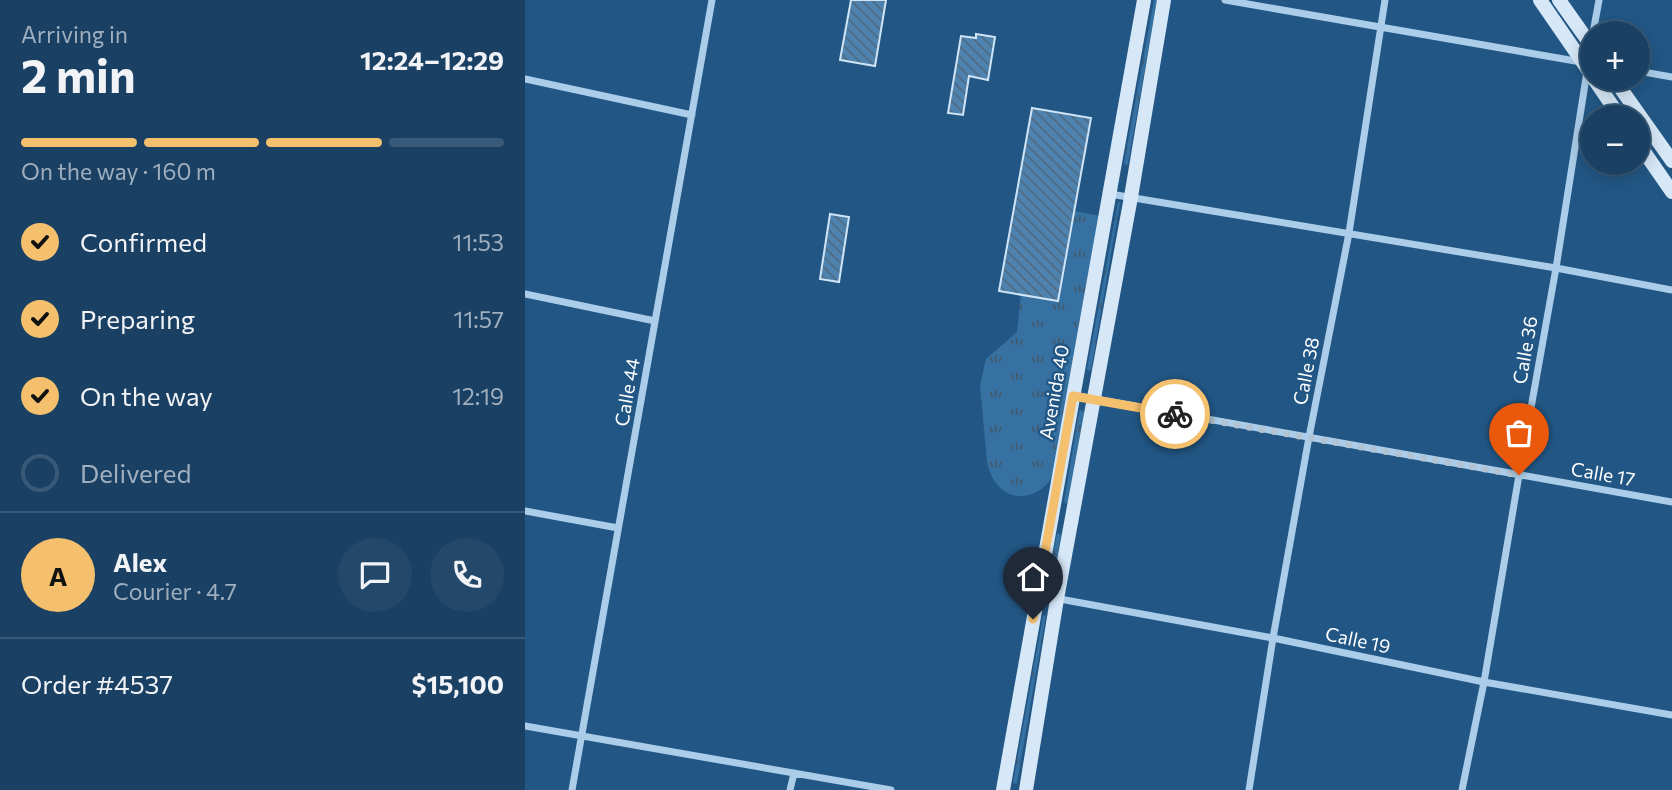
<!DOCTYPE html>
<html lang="en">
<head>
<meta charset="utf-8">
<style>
  body { margin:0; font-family:Commissioner,sans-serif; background:#23486a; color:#f1f3f6; height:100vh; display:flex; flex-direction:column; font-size:26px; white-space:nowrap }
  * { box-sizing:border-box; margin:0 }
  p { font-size:23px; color:#9fafbf }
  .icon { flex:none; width:38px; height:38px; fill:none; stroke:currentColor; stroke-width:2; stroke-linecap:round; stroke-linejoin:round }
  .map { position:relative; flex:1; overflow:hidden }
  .side { display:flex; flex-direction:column; background:#1a4164; width:525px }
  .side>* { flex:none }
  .controls { position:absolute; left:1055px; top:21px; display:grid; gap:14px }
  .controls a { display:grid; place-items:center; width:70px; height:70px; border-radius:50%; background:#1a4164; box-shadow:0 4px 18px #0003,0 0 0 2px #385a78; font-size:35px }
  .pin { position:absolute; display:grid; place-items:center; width:60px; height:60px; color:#fff; margin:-72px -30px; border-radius:50% 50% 50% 0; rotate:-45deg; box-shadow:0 0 7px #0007 }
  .pin .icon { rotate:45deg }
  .courier { position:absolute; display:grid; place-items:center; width:70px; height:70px; margin:-35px; border:5px solid #f5c06d; border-radius:50%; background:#fff; color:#222; box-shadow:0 2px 9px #0007 }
  .headline em { font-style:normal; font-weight:700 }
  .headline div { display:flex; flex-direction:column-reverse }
  .headline { display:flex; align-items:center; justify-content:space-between; height:119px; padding:0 21px }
  h1 { font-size:46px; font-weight:700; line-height:52px }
  .bar { display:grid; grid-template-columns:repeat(4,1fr); gap:10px 7px; align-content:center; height:84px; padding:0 21px }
  .bar i { height:9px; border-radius:5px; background:#385a78 }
  .bar .active { background:#f5c06d }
  .bar p { grid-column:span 4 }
  .line { display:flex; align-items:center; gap:18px; padding:0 21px; border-top:2px solid #385a78 }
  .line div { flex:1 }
  .round { display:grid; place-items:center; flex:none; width:74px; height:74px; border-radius:37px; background:#23486a }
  ol { padding:0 21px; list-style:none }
  li { display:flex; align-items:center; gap:21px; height:77px }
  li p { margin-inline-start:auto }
  li .icon { padding:7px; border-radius:50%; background:#f5c06d; color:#111; stroke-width:4 }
  li:last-child { color:#9fafbf }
  li i { width:38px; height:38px; border:4px solid #385a78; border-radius:50% }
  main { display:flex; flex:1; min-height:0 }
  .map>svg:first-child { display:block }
  .grass { fill:url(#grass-tufts) }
  .building { fill:url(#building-back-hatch); stroke:#cfe5f7; stroke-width:2 }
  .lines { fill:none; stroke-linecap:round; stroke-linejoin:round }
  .street { stroke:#abcde9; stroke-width:7 }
  .secondary { stroke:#d6e7f7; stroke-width:14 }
  .done { stroke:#b2c4d4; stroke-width:7; stroke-dasharray:0 12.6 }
  .route { stroke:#f5c06d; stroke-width:9 }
  .labels { text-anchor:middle; stroke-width:5; stroke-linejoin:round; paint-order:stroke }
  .street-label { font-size:19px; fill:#fff; stroke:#225785 }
</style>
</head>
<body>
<main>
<section class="side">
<div class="headline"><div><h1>2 min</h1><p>Arriving in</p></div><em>12:24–12:29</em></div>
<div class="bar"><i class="active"></i><i class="active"></i><i class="active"></i><i></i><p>On the way · 160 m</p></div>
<ol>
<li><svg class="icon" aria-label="check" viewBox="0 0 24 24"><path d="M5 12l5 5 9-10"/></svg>Confirmed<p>11:53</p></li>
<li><svg class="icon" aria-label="check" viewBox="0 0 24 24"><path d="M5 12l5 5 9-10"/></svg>Preparing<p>11:57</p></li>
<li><svg class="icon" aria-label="check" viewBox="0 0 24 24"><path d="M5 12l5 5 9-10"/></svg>On the way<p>12:19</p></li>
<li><i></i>Delivered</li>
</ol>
<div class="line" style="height:126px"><b class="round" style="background:#f5c06d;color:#111">A</b><div><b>Alex</b><p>Courier · 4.7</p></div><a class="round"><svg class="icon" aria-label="chat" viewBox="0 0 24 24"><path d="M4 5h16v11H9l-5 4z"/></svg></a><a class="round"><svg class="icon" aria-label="phone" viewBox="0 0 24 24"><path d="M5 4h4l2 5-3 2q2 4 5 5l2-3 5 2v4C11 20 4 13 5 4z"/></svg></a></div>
<div class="line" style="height:91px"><div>Order #4537</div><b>$15,100</b></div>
</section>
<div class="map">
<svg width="1147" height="790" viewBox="0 0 1147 790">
  <defs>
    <pattern id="grass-tufts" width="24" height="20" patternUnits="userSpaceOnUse" patternTransform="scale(1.75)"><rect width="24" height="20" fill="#3671a2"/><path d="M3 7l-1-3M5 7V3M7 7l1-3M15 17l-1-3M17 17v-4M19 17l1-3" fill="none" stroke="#435b6e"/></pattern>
    <pattern id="building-back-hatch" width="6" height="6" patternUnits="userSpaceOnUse" patternTransform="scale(1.75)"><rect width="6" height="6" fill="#4f83af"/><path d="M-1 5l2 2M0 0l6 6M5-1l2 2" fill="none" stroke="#4e6a82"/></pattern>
  </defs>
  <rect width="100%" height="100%" fill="#225785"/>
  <!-- grass -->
  <path class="grass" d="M 629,0 L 632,0 L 603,164 L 601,165 L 599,163 Z
    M 595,202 L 566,370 L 565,371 L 562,369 L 593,203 Z
    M 549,211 L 575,216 L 527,477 C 515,498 486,504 471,483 C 466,477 464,469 462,462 L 455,385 L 461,359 L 492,332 L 496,294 L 533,301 Z
    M 555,410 L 559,412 L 543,502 L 541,504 L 539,502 L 554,412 Z
    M 534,533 L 536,535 L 529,577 L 527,578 L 524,576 L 532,534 Z
    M 521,615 L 492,783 L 490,784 L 488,782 L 518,616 Z"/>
  <!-- building -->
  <path class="building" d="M 326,0 L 361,0 L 350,66 L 315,60 Z
    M 451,34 L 470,37 L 463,80 L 444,76 L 438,115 L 423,113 L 436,36 L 451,38 Z
    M 507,108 L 566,118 L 533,301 L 474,291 Z
    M 305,214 L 324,217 L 314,282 L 295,279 Z"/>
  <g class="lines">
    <!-- street -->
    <path class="street" d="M 700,0 L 1056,62
      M 1068,33 L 1074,0
      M 1113,71 L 1147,77
      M 0,79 L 167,115
      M 585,194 L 1031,268 L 1147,290
      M 0,294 L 130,321
      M 548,395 L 1147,502
      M 0,511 L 93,528
      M 513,595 L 748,638 L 959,682 L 1147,715
      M 0,726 L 366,790
      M 47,790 L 187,0
      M 265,790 L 269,773
      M 724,790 L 748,638 L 784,437 L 824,233 L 860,0
      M 937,790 L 959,682 L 994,475 L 1031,268 L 1066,46"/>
    <!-- secondary -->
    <path class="secondary" d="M 1015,0 L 1068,77
      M 1034,0 L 1068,48
      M 1069,79 L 1095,117
      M 1089,79 L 1147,161
      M 1113,143 L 1147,192
      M 478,790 L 619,0
      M 501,790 L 532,599 L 606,197 L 639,0"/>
  </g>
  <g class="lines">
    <!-- done -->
    <path class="done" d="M 650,414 L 994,475"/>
    <!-- route -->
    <path class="route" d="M 508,619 L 548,396 L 650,414"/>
  </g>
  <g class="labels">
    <!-- street labels -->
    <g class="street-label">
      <text transform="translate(1000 350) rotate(-80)" y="7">Calle 36</text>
      <text transform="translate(781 371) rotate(-79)" y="7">Calle 38</text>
      <text transform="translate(102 392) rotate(-80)" y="7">Calle 44</text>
      <text transform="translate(529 392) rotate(-80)" y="7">Avenida 40</text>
      <text transform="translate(1078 474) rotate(10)" y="7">Calle 17</text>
      <text transform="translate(833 640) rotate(12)" y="7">Calle 19</text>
    </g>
  </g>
</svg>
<div class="controls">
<a>+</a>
<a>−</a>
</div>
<div class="pin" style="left:994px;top:475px;background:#ea580c"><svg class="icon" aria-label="bag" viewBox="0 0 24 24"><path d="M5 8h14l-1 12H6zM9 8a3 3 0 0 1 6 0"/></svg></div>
<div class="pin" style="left:508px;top:619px;background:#1f2937"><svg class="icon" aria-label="home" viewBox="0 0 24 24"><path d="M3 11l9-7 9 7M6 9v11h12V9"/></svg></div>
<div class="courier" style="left:650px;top:414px"><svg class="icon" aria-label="bike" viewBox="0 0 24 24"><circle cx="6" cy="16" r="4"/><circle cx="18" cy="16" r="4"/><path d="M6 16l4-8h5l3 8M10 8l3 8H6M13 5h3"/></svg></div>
</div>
</main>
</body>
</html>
